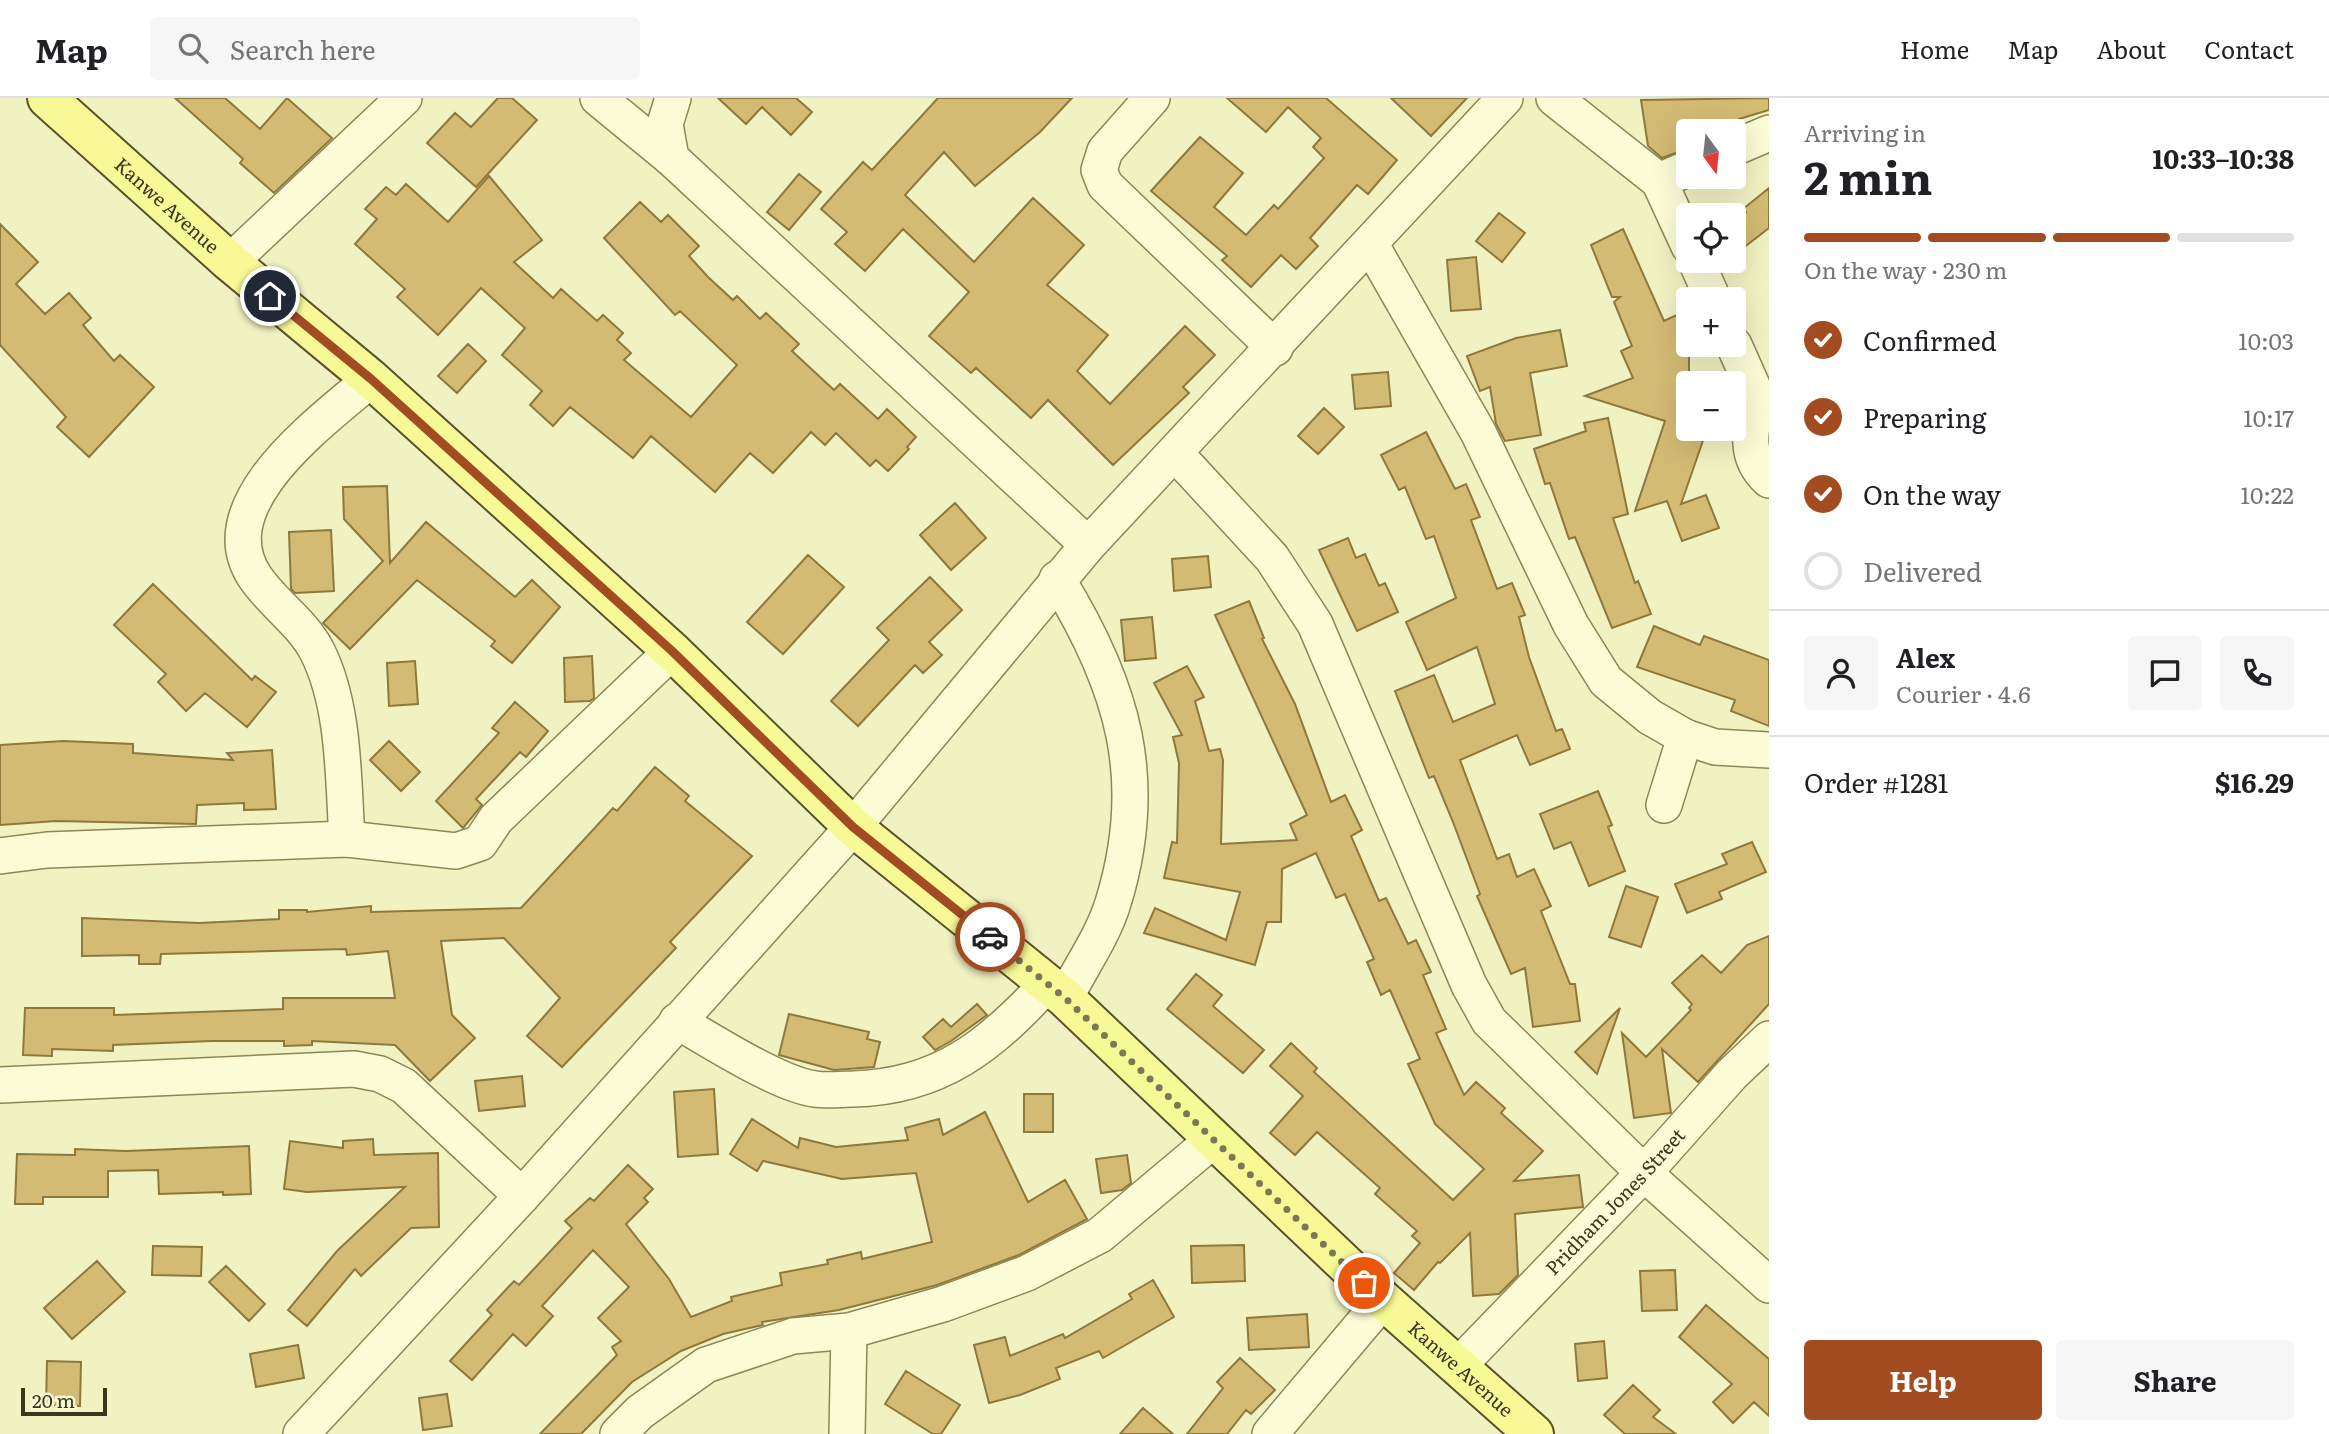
<!DOCTYPE html>
<html lang="en">
<head>
<meta charset="utf-8">
<style>
  body { margin:0; font-family:Literata,serif; background:#f6f6f6; color:#202124; height:100vh; display:flex; flex-direction:column; font-size:26px; white-space:nowrap }
  * { box-sizing:border-box; margin:0 }
  p { font-size:23px; color:#757577 }
  .icon { flex:none; width:38px; height:38px; fill:none; stroke:currentColor; stroke-width:2; stroke-linecap:round; stroke-linejoin:round }
  .map { position:relative; flex:1; overflow:hidden }
  .details { display:flex; flex-direction:column; background:#fff; width:560px }
  .details>* { flex:none }
  .needle { width:46px; rotate:165deg }
  .controls { position:absolute; left:1676px; top:21px; display:grid; gap:14px }
  .controls a { display:grid; place-items:center; width:70px; height:70px; border-radius:7px; background:#fff; box-shadow:0 7px 28px #0002; font-size:35px }
  .scale { position:absolute; left:21px; bottom:18px; width:86px; box-sizing:border-box; padding-left:7px; border:4px solid #3c361d; border-top:0; font-size:19px; line-height:24px; white-space:nowrap; color:#3c361d; -webkit-text-stroke:5px #f7f9d2; paint-order:stroke }
  .pin { position:absolute; display:grid; place-items:center; width:60px; height:60px; color:#fff; margin:-30px; border:4px solid #fff; border-radius:50%; box-shadow:0 2px 7px #0007 }
  .courier { position:absolute; display:grid; place-items:center; width:70px; height:70px; margin:-35px; border:5px solid #a34b21; border-radius:50%; background:#fff; color:#222; box-shadow:0 2px 9px #0007 }
  .headline em { font-style:normal; font-weight:700 }
  .headline div { display:flex; flex-direction:column-reverse }
  .headline { display:flex; align-items:center; justify-content:space-between; height:119px; padding:0 35px }
  h1 { font-size:46px; font-weight:700; line-height:52px }
  .bar { display:grid; grid-template-columns:repeat(4,1fr); gap:10px 7px; align-content:center; height:84px; padding:0 35px }
  .bar i { height:9px; border-radius:5px; background:#e0e0e0 }
  .bar .selected { background:#a34b21 }
  .bar p { grid-column:span 4 }
  .line { display:flex; align-items:center; gap:18px; padding:0 35px; border-top:2px solid #e0e0e0 }
  .line div { flex:1 }
  .round { display:grid; place-items:center; flex:none; width:74px; height:74px; border-radius:7px; background:#f6f6f6 }
  ol { padding:0 35px; list-style:none }
  li { display:flex; align-items:center; gap:21px; height:77px }
  li p { margin-inline-start:auto }
  li .icon { padding:7px; border-radius:50%; background:#a34b21; color:#fff; stroke-width:4 }
  li:last-child { color:#757577 }
  li i { width:38px; height:38px; border:4px solid #e0e0e0; border-radius:50% }
  .action { display:flex; gap:14px; margin-top:auto; padding:14px 35px }
  .action a { flex:1; height:80px; border-radius:7px; background:#a34b21; color:#fff; font-size:28px; font-weight:700; line-height:80px; text-align:center }
  .action a+a { background:#f6f6f6; color:#202124 }
  header { display:flex; align-items:center; gap:42px; box-sizing:border-box; height:98px; padding:0 35px; background:#fff; border-bottom:2px solid #e0e0e0 }
  header strong { font-size:33px }
  nav { display:flex; gap:38px; margin-inline-start:auto; font-size:24px }
  .search { width:490px; height:63px; background:#f6f6f6; display:flex; align-items:center; gap:18px; box-sizing:border-box; padding:0 24px; border-radius:7px; color:#757577; font-size:26px }
  main { display:flex; flex:1; min-height:0 }
  .map>svg:first-child { display:block }
  .building { fill:#d4bb74; stroke:#8f783b; stroke-width:2 }
  .lines { fill:none; stroke-linecap:round; stroke-linejoin:round }
  .minor-casing { stroke:#8e8657; stroke-width:38 }
  .major-casing { stroke:#5b522c; stroke-width:42 }
  .minor { stroke:#fbfcd6; stroke-width:35 }
  .major { stroke:#f7f996; stroke-width:38 }
  .done { stroke:#7b7857; stroke-width:7; stroke-dasharray:0 12.6 }
  .route { stroke:#a34b21; stroke-width:9 }
  .labels { text-anchor:middle; stroke-width:6; stroke-linejoin:round; paint-order:stroke }
  .street-label { font-size:19px; fill:#3c361d; stroke:#f7f9d2 }
</style>
</head>
<body>
<header>
<strong>Map</strong>
<div class="search"><svg class="icon" aria-label="search" viewBox="0 0 24 24"><circle cx="10" cy="10" r="6"/><path d="M15 15l6 6"/></svg>Search here</div>
<nav><a>Home</a><a>Map</a><a>About</a><a>Contact</a></nav>
</header>
<main>
<div class="map">
<svg width="1769" height="1336" viewBox="0 0 1769 1336">
  <rect width="100%" height="100%" fill="#f1f2c2"/>
  <!-- building -->
  <path class="building" d="M 175,0 L 225,0 L 260,31 L 287,0 L 332,40 L 274,95 L 240,65 L 243,61 Z
    M 498,0 L 512,0 L 537,22 L 476,89 L 427,45 L 455,15 L 471,29 Z
    M 718,0 L 796,0 L 812,14 L 791,37 L 762,9 L 746,26 Z
    M 938,0 L 1072,0 L 1040,34 L 975,88 L 944,54 L 905,97 L 974,164 L 1033,100 L 1084,147 L 1047,187 L 1108,237 L 1077,273 L 1110,306 L 1185,228 L 1215,257 L 1183,289 L 1189,295 L 1113,367 L 1048,302 L 1031,320 L 976,270 L 971,275 L 929,238 L 969,194 L 903,131 L 865,173 L 835,146 L 847,134 L 821,111 L 863,64 L 872,72 Z
    M 1227,0 L 1326,0 L 1397,62 L 1368,96 L 1357,87 L 1310,140 L 1318,148 L 1296,171 L 1281,157 L 1251,189 L 1222,162 L 1227,158 L 1151,93 L 1200,39 L 1243,75 L 1214,109 L 1246,137 L 1274,107 L 1278,111 L 1324,60 L 1313,49 L 1321,40 L 1288,9 L 1266,34 Z
    M 1391,0 L 1467,0 L 1431,38 Z
    M 1769,0 L 1769,12 L 1739,21 L 1739,26 L 1731,30 L 1689,33 L 1689,50 L 1662,60 L 1648,48 L 1641,2 Z
    M 799,76 L 821,94 L 789,132 L 767,114 Z
    M 489,78 L 542,142 L 514,164 L 553,200 L 561,191 L 597,223 L 603,217 L 623,235 L 617,242 L 631,255 L 624,262 L 691,319 L 737,267 L 680,213 L 675,217 L 604,140 L 640,104 L 661,124 L 668,117 L 699,148 L 689,158 L 708,179 L 733,202 L 737,198 L 760,221 L 766,215 L 799,246 L 792,253 L 834,292 L 840,286 L 878,321 L 887,311 L 916,339 L 907,349 L 909,351 L 888,373 L 876,362 L 870,368 L 836,335 L 825,347 L 811,334 L 773,375 L 750,355 L 715,394 L 651,338 L 633,360 L 570,309 L 553,328 L 530,307 L 542,293 L 502,257 L 525,230 L 481,190 L 438,237 L 397,199 L 405,191 L 355,146 L 377,121 L 365,111 L 386,89 L 396,97 L 406,86 L 448,124 Z
    M 1769,90 L 1769,130 L 1734,157 L 1734,138 L 1746,114 L 1743,111 Z
    M 1499,115 L 1525,135 L 1502,164 L 1476,143 Z
    M 0,126 L 38,164 L 16,186 L 45,216 L 69,195 L 91,220 L 83,227 L 114,263 L 120,257 L 154,289 L 89,359 L 57,329 L 66,319 L 0,247 Z
    M 1623,131 L 1664,223 L 1679,216 L 1689,247 L 1695,256 L 1689,258 L 1689,331 L 1707,331 L 1681,406 L 1706,397 L 1719,430 L 1682,443 L 1667,403 L 1635,413 L 1665,323 L 1585,298 L 1633,280 L 1621,253 L 1632,248 L 1614,204 L 1620,199 L 1612,199 L 1591,147 Z
    M 1476,159 L 1481,211 L 1451,213 L 1447,162 Z
    M 1560,232 L 1567,268 L 1530,275 L 1541,337 L 1505,343 L 1496,326 L 1490,289 L 1480,293 L 1467,258 L 1516,240 Z
    M 468,246 L 486,263 L 457,295 L 438,278 Z
    M 1388,274 L 1391,308 L 1355,311 L 1352,277 Z
    M 1324,310 L 1344,329 L 1318,356 L 1298,338 Z
    M 1608,320 L 1628,416 L 1613,420 L 1635,485 L 1638,483 L 1651,516 L 1612,530 L 1575,439 L 1569,441 L 1550,385 L 1545,386 L 1534,351 L 1586,333 L 1584,325 Z
    M 1426,334 L 1455,391 L 1466,386 L 1480,419 L 1471,422 L 1497,491 L 1512,485 L 1525,517 L 1519,519 L 1529,559 L 1556,633 L 1562,631 L 1570,651 L 1530,667 L 1517,637 L 1460,662 L 1497,761 L 1509,756 L 1517,779 L 1534,771 L 1551,808 L 1541,813 L 1570,886 L 1575,886 L 1580,923 L 1533,929 L 1525,870 L 1511,876 L 1477,798 L 1480,796 L 1453,724 L 1434,678 L 1429,680 L 1395,593 L 1434,577 L 1453,624 L 1495,606 L 1477,549 L 1427,572 L 1406,524 L 1456,500 L 1434,438 L 1426,441 L 1405,389 L 1399,392 L 1381,357 Z
    M 387,388 L 390,465 L 426,424 L 515,499 L 532,482 L 560,509 L 512,565 L 491,548 L 495,543 L 417,482 L 350,551 L 323,525 L 383,463 L 344,421 L 343,389 Z
    M 955,405 L 986,440 L 951,472 L 920,437 Z
    M 331,432 L 334,493 L 295,495 L 291,491 L 289,434 Z
    M 1348,440 L 1356,460 L 1365,456 L 1379,488 L 1385,485 L 1398,514 L 1357,533 L 1319,452 Z
    M 808,457 L 844,489 L 783,556 L 747,524 Z
    M 1208,458 L 1211,489 L 1174,493 L 1172,461 Z
    M 930,479 L 962,512 L 929,544 L 942,557 L 923,575 L 915,567 L 858,628 L 831,603 L 889,542 L 877,530 Z
    M 153,486 L 252,582 L 255,578 L 276,594 L 247,629 L 205,595 L 186,613 L 158,584 L 166,576 L 114,527 Z
    M 1249,503 L 1264,540 L 1262,541 L 1295,606 L 1331,704 L 1345,697 L 1362,732 L 1351,738 L 1379,803 L 1386,800 L 1408,846 L 1416,842 L 1431,874 L 1423,877 L 1446,931 L 1436,935 L 1464,997 L 1476,984 L 1505,1010 L 1501,1015 L 1543,1053 L 1514,1083 L 1579,1077 L 1583,1109 L 1515,1116 L 1518,1177 L 1499,1196 L 1473,1198 L 1470,1135 L 1440,1165 L 1438,1164 L 1414,1192 L 1394,1175 L 1420,1145 L 1412,1138 L 1417,1133 L 1375,1096 L 1380,1090 L 1317,1034 L 1295,1057 L 1270,1035 L 1303,998 L 1270,968 L 1291,945 L 1317,970 L 1314,974 L 1453,1102 L 1484,1071 L 1435,1026 L 1408,966 L 1420,961 L 1390,892 L 1381,897 L 1367,864 L 1374,861 L 1345,796 L 1336,800 L 1316,755 L 1282,771 L 1281,824 L 1267,824 L 1255,867 L 1144,835 L 1155,810 L 1226,842 L 1240,794 L 1164,780 L 1172,744 L 1177,745 L 1179,665 L 1173,639 L 1182,637 L 1154,585 L 1187,568 L 1204,599 L 1195,603 L 1209,653 L 1220,651 L 1223,662 L 1221,746 L 1297,742 L 1290,726 L 1307,717 L 1215,517 Z
    M 1152,519 L 1156,560 L 1125,563 L 1121,522 Z
    M 1654,528 L 1700,547 L 1704,538 L 1769,562 L 1769,628 L 1731,613 L 1735,602 L 1637,569 Z
    M 592,558 L 594,600 L 590,603 L 565,604 L 564,560 Z
    M 415,563 L 418,606 L 389,608 L 387,565 Z
    M 515,604 L 548,633 L 526,659 L 520,654 L 476,701 L 482,707 L 463,730 L 436,703 L 499,635 L 492,630 Z
    M 63,643 L 133,646 L 133,655 L 233,662 L 227,655 L 272,652 L 276,711 L 244,712 L 244,705 L 197,707 L 196,726 L 56,723 L 0,727 L 0,647 Z
    M 389,643 L 420,674 L 401,693 L 370,662 Z
    M 655,669 L 689,698 L 685,703 L 752,758 L 670,844 L 676,850 L 562,969 L 527,938 L 560,900 L 504,840 L 441,843 L 452,917 L 475,940 L 430,983 L 395,947 L 312,943 L 312,947 L 284,948 L 284,943 L 212,943 L 113,947 L 113,953 L 52,951 L 52,958 L 23,957 L 25,910 L 114,910 L 114,917 L 283,911 L 283,900 L 395,900 L 388,853 L 347,857 L 346,851 L 161,856 L 160,866 L 139,866 L 139,857 L 82,858 L 82,820 L 199,825 L 279,821 L 279,812 L 307,812 L 307,814 L 371,808 L 371,814 L 521,810 L 613,710 L 617,713 Z
    M 1598,693 L 1612,727 L 1608,729 L 1625,773 L 1589,788 L 1571,744 L 1554,751 L 1540,716 Z
    M 1752,744 L 1766,774 L 1719,794 L 1722,801 L 1687,815 L 1675,786 L 1727,766 L 1722,756 Z
    M 1626,788 L 1658,799 L 1641,849 L 1609,839 Z
    M 1769,838 L 1769,906 L 1698,984 L 1662,951 L 1671,1015 L 1634,1020 L 1622,935 L 1646,959 L 1691,912 L 1689,910 L 1692,906 L 1672,885 L 1702,857 L 1721,875 L 1747,847 Z
    M 1196,876 L 1222,897 L 1213,908 L 1264,952 L 1243,975 L 1167,911 Z
    M 977,906 L 987,917 L 951,943 L 935,952 L 923,939 L 943,921 L 951,929 Z
    M 1620,910 L 1597,976 L 1575,954 Z
    M 789,916 L 869,934 L 867,941 L 880,944 L 874,969 L 834,972 L 779,957 Z
    M 522,978 L 525,1008 L 479,1013 L 475,983 Z
    M 714,991 L 718,1056 L 678,1059 L 674,994 Z
    M 1024,996 L 1053,996 L 1053,1034 L 1024,1034 Z
    M 985,1014 L 1028,1104 L 1065,1082 L 1087,1121 L 1019,1157 L 937,1187 L 839,1212 L 762,1224 L 763,1227 L 723,1236 L 681,1253 L 632,1284 L 581,1336 L 540,1336 L 617,1257 L 612,1249 L 621,1243 L 598,1220 L 629,1189 L 593,1152 L 542,1208 L 553,1218 L 526,1248 L 513,1236 L 472,1282 L 450,1263 L 492,1217 L 487,1212 L 514,1183 L 519,1187 L 572,1130 L 565,1123 L 590,1100 L 594,1103 L 628,1067 L 653,1091 L 644,1100 L 648,1104 L 626,1126 L 669,1181 L 691,1219 L 732,1203 L 731,1199 L 782,1187 L 780,1175 L 828,1166 L 827,1162 L 861,1154 L 862,1161 L 932,1144 L 916,1075 L 842,1081 L 763,1063 L 757,1073 L 730,1056 L 752,1021 L 798,1050 L 800,1040 L 836,1049 L 908,1042 L 905,1030 L 939,1021 L 943,1037 Z
    M 373,1041 L 374,1057 L 438,1055 L 439,1129 L 411,1130 L 361,1178 L 355,1171 L 307,1228 L 288,1212 L 337,1153 L 405,1089 L 307,1094 L 284,1091 L 290,1043 L 343,1050 L 343,1043 Z
    M 249,1048 L 251,1096 L 223,1097 L 223,1094 L 159,1096 L 158,1072 L 108,1073 L 108,1099 L 43,1099 L 43,1106 L 15,1106 L 17,1056 L 75,1057 L 75,1051 L 126,1053 Z
    M 1127,1057 L 1131,1085 L 1122,1092 L 1101,1095 L 1096,1061 Z
    M 1244,1147 L 1245,1183 L 1192,1185 L 1191,1148 Z
    M 153,1148 L 202,1149 L 201,1178 L 152,1177 Z
    M 97,1163 L 125,1194 L 72,1241 L 44,1210 Z
    M 226,1168 L 265,1206 L 249,1223 L 209,1184 Z
    M 1675,1172 L 1677,1212 L 1642,1213 L 1640,1173 Z
    M 1153,1182 L 1174,1219 L 1103,1260 L 1099,1253 L 1056,1270 L 1060,1281 L 1020,1297 L 989,1305 L 974,1247 L 1005,1239 L 1010,1258 L 1063,1236 L 1065,1240 L 1132,1201 L 1129,1196 Z
    M 1706,1207 L 1769,1261 L 1769,1318 L 1754,1304 L 1733,1325 L 1713,1304 L 1732,1286 L 1679,1239 Z
    M 1307,1216 L 1309,1249 L 1249,1252 L 1247,1220 Z
    M 1604,1243 L 1607,1280 L 1578,1283 L 1575,1246 Z
    M 298,1247 L 304,1280 L 256,1289 L 250,1256 Z
    M 1240,1260 L 1275,1292 L 1251,1316 L 1246,1312 L 1227,1336 L 1187,1336 L 1223,1290 L 1217,1284 Z
    M 47,1263 L 81,1264 L 80,1308 L 46,1307 Z
    M 906,1273 L 960,1307 L 941,1336 L 933,1336 L 885,1306 Z
    M 1633,1287 L 1660,1312 L 1653,1319 L 1676,1336 L 1625,1336 L 1604,1317 Z
    M 447,1296 L 452,1328 L 423,1332 L 419,1300 Z
    M 1143,1310 L 1173,1336 L 1120,1336 Z"/>
  <g class="lines">
    <!-- minor casing -->
    <g class="minor-casing">
      <g id="minor">
        <path d="M 598,0 L 671,60"/>
        <path d="M 673,0 L 665,26 L 671,60 L 1088,447"/>
        <path d="M 1152,0 L 1105,53 L 1099,72 L 1105,87 L 1275,250"/>
        <path d="M 1554,0 L 1659,83 L 1689,148"/>
        <path d="M 1734,50 L 1769,35"/>
        <path d="M 1659,83 L 1689,70"/>
        <path d="M 1371,147 L 1478,334 L 1571,527 L 1606,583 L 1650,619 L 1685,639 L 1715,649 L 1769,652"/>
        <path d="M 1696,163 L 1713,201"/>
        <path d="M 230,164 L 404,0"/>
        <path d="M 1734,247 L 1758,301 L 1769,307"/>
        <path d="M 1758,301 C 1750,331 1743,358 1769,382"/>
        <path d="M 1175,355 L 1272,460 L 1315,526 L 1469,887 L 1489,923 L 1644,1075 L 1769,1187"/>
        <path d="M 1057,481 C 1123,588 1151,682 1113,805 C 1103,838 1080,870 1065,900"/>
        <path d="M 1664,707 L 1685,639"/>
        <path d="M 347,741 C 343,681 345,608 317,553 C 302,524 273,506 255,479 C 206,405 323,323 371,281"/>
        <path d="M 0,758 L 47,752 L 347,741 L 456,753 L 480,745 L 496,721 L 672,553"/>
        <path d="M 677,923 C 710,942 780,987 815,991 C 827,993 841,991 853,991 C 940,989 991,947 1047,886"/>
        <path d="M 0,987 L 354,971 L 380,976 L 404,988 L 522,1098"/>
        <path id="s1" d="M 1459,1267 L 1644,1075 L 1732,976 L 1769,941"/>
        <path d="M 301,1336 L 522,1098 L 853,729 L 1088,447 L 1505,0"/>
        <path d="M 618,1336 L 640,1314 L 706,1267 L 793,1238 L 849,1233 L 943,1206 L 1027,1175 L 1100,1137 L 1213,1042"/>
        <path d="M 847,1336 L 849,1233"/>
        <path d="M 1270,1336 L 1383,1202"/>
      </g>
    </g>
    <!-- major casing -->
    <g class="major-casing">
      <g id="major">
        <path id="s2" d="M 47,0 L 230,164 L 371,281 L 672,553 L 853,729 L 1065,900 L 1383,1202 L 1534,1336"/>
      </g>
    </g>
    <!-- minor -->
    <use href="#minor" class="minor"/>
    <!-- major -->
    <use href="#major" class="major"/>
  </g>
  <g class="lines">
    <!-- done -->
    <path class="done" d="M 990,839 L 1065,900 L 1364,1185"/>
    <!-- route -->
    <path class="route" d="M 270,198 L 371,281 L 672,553 L 853,729 L 990,839"/>
  </g>
  <g class="labels">
    <!-- street labels -->
    <g class="street-label">
      <text dy="7" stroke="none"><textPath href="#s2" startOffset="161">Kanwe Avenue</textPath></text>
      <text dy="7" stroke="none"><textPath href="#s1" startOffset="226">Pridham Jones Street</textPath></text>
      <text dy="7" stroke="none"><textPath href="#s2" startOffset="1902">Kanwe Avenue</textPath></text>
    </g>
  </g>
</svg>
<div class="controls">
<a><svg class="needle" viewBox="-14 -14 28 28"><path d="M0-13l5 13h-10z" fill="#e53935"/><path d="M0 13l5-13h-10z" fill="#757577"/></svg></a>
<a><svg class="icon" aria-label="locate" viewBox="0 0 24 24"><circle cx="12" cy="12" r="6"/><path d="M12 2v4M12 18v4M2 12h4M18 12h4"/></svg></a>
<a>+</a>
<a>−</a>
</div>
<div class="scale">20 m</div>
<div class="pin" style="left:1364px;top:1185px;background:#ea580c"><svg class="icon" aria-label="bag" viewBox="0 0 24 24"><path d="M5 8h14l-1 12H6zM9 8a3 3 0 0 1 6 0"/></svg></div>
<div class="pin" style="left:270px;top:198px;background:#1f2937"><svg class="icon" aria-label="home" viewBox="0 0 24 24"><path d="M3 11l9-7 9 7M6 9v11h12V9"/></svg></div>
<div class="courier" style="left:990px;top:839px"><svg class="icon" aria-label="car" viewBox="0 0 24 24"><path d="M5 17H2v-5l4-1 3-4h7l3 4 3 1v5h-3M9 17h6M6 11h13"/><circle cx="7" cy="17" r="2"/><circle cx="17" cy="17" r="2"/></svg></div>
</div>
<section class="details">
<div class="headline"><div><h1>2 min</h1><p>Arriving in</p></div><em>10:33–10:38</em></div>
<div class="bar"><i class="selected"></i><i class="selected"></i><i class="selected"></i><i></i><p>On the way · 230 m</p></div>
<ol>
<li><svg class="icon" aria-label="check" viewBox="0 0 24 24"><path d="M5 12l5 5 9-10"/></svg>Confirmed<p>10:03</p></li>
<li><svg class="icon" aria-label="check" viewBox="0 0 24 24"><path d="M5 12l5 5 9-10"/></svg>Preparing<p>10:17</p></li>
<li><svg class="icon" aria-label="check" viewBox="0 0 24 24"><path d="M5 12l5 5 9-10"/></svg>On the way<p>10:22</p></li>
<li><i></i>Delivered</li>
</ol>
<div class="line" style="height:126px"><a class="round"><svg class="icon" aria-label="person" viewBox="0 0 24 24"><circle cx="12" cy="8" r="4"/><path d="M4 21q1-7 8-7t8 7"/></svg></a><div><b>Alex</b><p>Courier · 4.6</p></div><a class="round"><svg class="icon" aria-label="chat" viewBox="0 0 24 24"><path d="M4 5h16v11H9l-5 4z"/></svg></a><a class="round"><svg class="icon" aria-label="phone" viewBox="0 0 24 24"><path d="M5 4h4l2 5-3 2q2 4 5 5l2-3 5 2v4C11 20 4 13 5 4z"/></svg></a></div>
<div class="line" style="height:91px"><div>Order #1281</div><b>$16.29</b></div>
<div class="action"><a>Help</a><a>Share</a></div>
</section>
</main>
</body>
</html>
